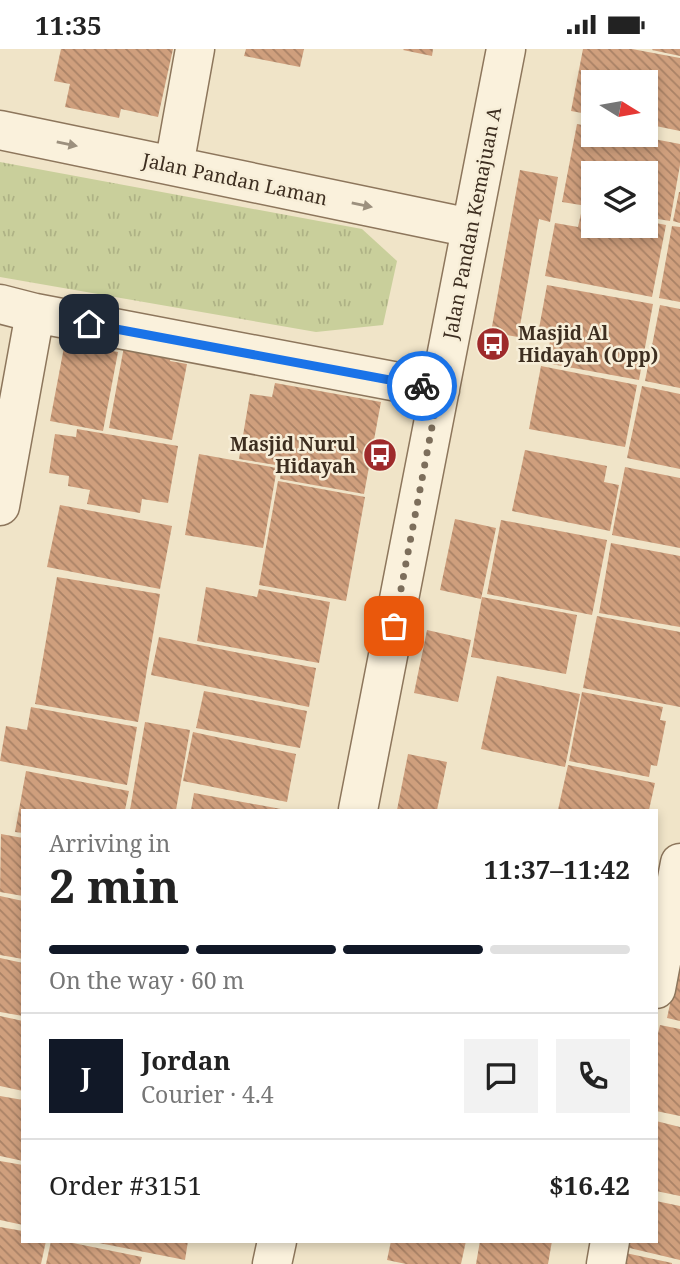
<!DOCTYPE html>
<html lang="en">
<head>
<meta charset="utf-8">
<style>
  body { margin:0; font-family:"Noto Serif",serif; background:#f2f2f2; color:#222; height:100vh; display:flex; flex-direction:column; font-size:26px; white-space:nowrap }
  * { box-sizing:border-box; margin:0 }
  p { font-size:23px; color:#767676 }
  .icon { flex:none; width:38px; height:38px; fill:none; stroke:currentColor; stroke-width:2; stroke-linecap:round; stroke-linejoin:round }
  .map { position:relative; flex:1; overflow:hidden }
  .drawer { position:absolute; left:21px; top:760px; width:637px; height:434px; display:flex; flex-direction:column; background:#fff; border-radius:0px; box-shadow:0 4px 10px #0003 }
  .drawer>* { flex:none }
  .needle { width:46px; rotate:101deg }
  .tools { position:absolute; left:581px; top:21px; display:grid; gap:14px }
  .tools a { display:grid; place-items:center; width:77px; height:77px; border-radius:0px; background:#fff; box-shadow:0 4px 10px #0003; font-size:35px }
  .pin { position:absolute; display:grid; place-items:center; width:60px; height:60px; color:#fff; margin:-30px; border-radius:14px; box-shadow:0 4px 10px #0006 }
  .courier { position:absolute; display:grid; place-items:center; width:70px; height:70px; margin:-35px; border:5px solid #1a73e8; border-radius:50%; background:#fff; color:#222; box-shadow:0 2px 9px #0007 }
  .head em { font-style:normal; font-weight:700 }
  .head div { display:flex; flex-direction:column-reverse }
  .head { display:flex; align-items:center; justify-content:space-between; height:119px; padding:0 28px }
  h1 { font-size:46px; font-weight:700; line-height:52px }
  .bar { display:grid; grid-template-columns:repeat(4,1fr); gap:10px 7px; align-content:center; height:84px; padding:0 28px }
  .bar i { height:9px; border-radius:5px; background:#e0e0e0 }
  .bar .current { background:#111827 }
  .bar p { grid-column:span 4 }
  .line { display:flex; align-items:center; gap:18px; padding:0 28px; border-top:2px solid #e0e0e0 }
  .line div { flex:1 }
  .round { display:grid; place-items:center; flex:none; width:74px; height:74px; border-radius:0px; background:#f2f2f2 }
  .status { display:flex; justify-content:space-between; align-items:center; height:49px; padding:0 35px; background:#fff; direction:ltr }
  .status svg { height:19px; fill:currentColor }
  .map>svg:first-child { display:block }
  .park { fill:url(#park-tufts) }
  .building { fill:url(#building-back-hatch) }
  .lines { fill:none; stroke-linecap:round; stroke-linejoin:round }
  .minor-casing { stroke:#8d765c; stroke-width:41 }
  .minor { stroke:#faf1dc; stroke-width:38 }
  .oneway { fill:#9c907e }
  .done { stroke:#7c6e5b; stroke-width:7; stroke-dasharray:0 12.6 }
  .route { stroke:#1a73e8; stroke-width:9 }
  .labels { text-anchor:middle; stroke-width:5; stroke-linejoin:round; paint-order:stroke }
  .street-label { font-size:19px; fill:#3d2e20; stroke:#f7eed8 }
  .poi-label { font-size:19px; font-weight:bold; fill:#3d2e20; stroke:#f7eed8; text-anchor:start }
</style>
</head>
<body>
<div class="status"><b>11:35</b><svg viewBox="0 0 49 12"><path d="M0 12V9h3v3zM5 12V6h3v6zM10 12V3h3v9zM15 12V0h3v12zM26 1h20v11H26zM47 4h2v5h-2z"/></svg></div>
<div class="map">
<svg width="680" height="1215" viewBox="0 0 680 1215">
  <defs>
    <pattern id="park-tufts" width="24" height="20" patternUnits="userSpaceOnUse" patternTransform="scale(1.75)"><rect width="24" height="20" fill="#c9cf9b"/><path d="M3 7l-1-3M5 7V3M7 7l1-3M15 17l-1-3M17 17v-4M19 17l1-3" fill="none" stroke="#aeb285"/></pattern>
    <pattern id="building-back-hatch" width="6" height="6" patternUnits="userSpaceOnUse" patternTransform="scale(1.75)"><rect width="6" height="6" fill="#cf9f7d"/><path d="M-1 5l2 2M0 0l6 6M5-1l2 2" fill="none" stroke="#a98266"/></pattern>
  </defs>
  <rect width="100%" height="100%" fill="#f0e4c8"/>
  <!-- park -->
  <path class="park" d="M 0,113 L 362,180 L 397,212 L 383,276 L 316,283 L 0,228 Z"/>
  <!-- building -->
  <path class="building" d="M 61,0 L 173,0 L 158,68 L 121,60 L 119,69 L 65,58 L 70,35 L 54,32 Z
    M 246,0 L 304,0 L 300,18 L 244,7 Z
    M 404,0 L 433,0 L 432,7 L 403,1 Z
    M 583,0 L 632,0 L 680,9 L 680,82 L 646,75 L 646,33 L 593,33 L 593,66 L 571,62 Z
    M 653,0 L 680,0 L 680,7 L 652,1 Z
    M 577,75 L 593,78 L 593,86 L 633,86 L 680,95 L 680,116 L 670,172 L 646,168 L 646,124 L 593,124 L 593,158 L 562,153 Z
    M 520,121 L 558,128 L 550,173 L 539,170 L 518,288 L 491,283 Z
    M 679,143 L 680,143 L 680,174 L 673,172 Z
    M 582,160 L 593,162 L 593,177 L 646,177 L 646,172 L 666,176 L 652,248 L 545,227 L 555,174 L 578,178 Z
    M 672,177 L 680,178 L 680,253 L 659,249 Z
    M 547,236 L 653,255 L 639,331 L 546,314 L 551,287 L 538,285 Z
    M 660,256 L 680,260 L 680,339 L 645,332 Z
    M 125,292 L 172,301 L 170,312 L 187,315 L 172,391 L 109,379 Z
    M 65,293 L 118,303 L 103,382 L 50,372 Z
    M 541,317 L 637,336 L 625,398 L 529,380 Z
    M 275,334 L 381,353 L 364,445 L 280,430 L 282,417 L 239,410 L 250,345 L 272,348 Z
    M 642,337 L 680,345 L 680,420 L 627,409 Z
    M 77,380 L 178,397 L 168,454 L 142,450 L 140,464 L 87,455 L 90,441 L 68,437 L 69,427 L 49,424 L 55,385 L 76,388 Z
    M 525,401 L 607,417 L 604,433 L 619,436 L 610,482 L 512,462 Z
    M 199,405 L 277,419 L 263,499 L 185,486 Z
    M 625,418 L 680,429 L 680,499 L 612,486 Z
    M 278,432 L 365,448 L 346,552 L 259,536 Z
    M 60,456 L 172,477 L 160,540 L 47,518 Z
    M 455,470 L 496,479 L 481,550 L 440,541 Z
    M 501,471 L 607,491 L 592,566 L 487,545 Z
    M 611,494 L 680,507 L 680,578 L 599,564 Z
    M 57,528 L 160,545 L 138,673 L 35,655 Z
    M 206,538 L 257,548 L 259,540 L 330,553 L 319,614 L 197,592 Z
    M 482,548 L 577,566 L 566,625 L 471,608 Z
    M 597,567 L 680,583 L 680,658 L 583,639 Z
    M 427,581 L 471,591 L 458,653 L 414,644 Z
    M 159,588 L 316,619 L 309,658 L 151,626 Z
    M 497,627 L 580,645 L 565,718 L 481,700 Z
    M 204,642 L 307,662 L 300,699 L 196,679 Z
    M 582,643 L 663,658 L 660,671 L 666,672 L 657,717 L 651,716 L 649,728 L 569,712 Z
    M 31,658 L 137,678 L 127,736 L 0,712 L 6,677 L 27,681 Z
    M 145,673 L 190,681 L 176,761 L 130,761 Z
    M 193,683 L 296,705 L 287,753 L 183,732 Z
    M 408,705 L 447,713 L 437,761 L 397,761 Z
    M 568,716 L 655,734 L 649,761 L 558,761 Z
    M 26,722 L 129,742 L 125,761 L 23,761 L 23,784 L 15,783 Z
    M 194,744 L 281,760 L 281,761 L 191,761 Z
    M 1,785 L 23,789 L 23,847 L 0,843 Z
    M 0,847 L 23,852 L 23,910 L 0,906 Z
    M 0,909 L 23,914 L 23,967 L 0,963 Z
    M 679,913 L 680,913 L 680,972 L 667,969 Z
    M 0,967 L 23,972 L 23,1042 L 0,1037 Z
    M 660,976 L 680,980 L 680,1067 L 656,1062 L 656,993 Z
    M 0,1047 L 23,1051 L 23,1112 L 0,1107 Z
    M 656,1072 L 680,1078 L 680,1147 L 656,1142 Z
    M 0,1112 L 23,1116 L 23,1176 L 0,1171 Z
    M 656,1152 L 680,1157 L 680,1211 L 617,1196 L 618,1192 L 656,1192 Z
    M 0,1178 L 23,1182 L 23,1192 L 46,1192 L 41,1215 L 0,1215 Z
    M 51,1192 L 63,1192 L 142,1208 L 140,1215 L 46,1215 Z
    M 94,1192 L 188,1192 L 185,1211 L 94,1193 Z
    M 391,1192 L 466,1192 L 461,1215 L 406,1215 L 387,1211 Z
    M 480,1192 L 552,1192 L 548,1215 L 476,1215 Z
    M 621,1203 L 672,1214 L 672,1215 L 618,1215 Z"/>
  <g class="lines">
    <!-- minor casing -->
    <g class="minor-casing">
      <path id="minor" d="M 0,81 L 471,179
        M 174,117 L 195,0
        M 0,255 L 35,264 L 440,341
        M 0,457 L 35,264
        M 358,761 L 506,0
        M 656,940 L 680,814
        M 272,1215 L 277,1192
        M 606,1215 L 610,1192"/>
    </g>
    <!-- minor -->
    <use href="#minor" class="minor"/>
  </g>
  <!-- one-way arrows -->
  <defs><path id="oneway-solid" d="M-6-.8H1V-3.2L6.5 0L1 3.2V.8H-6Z" transform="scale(1.75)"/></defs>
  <g class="oneway">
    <use href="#oneway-solid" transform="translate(67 95) rotate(12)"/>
    <use href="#oneway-solid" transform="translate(362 156) rotate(12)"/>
  </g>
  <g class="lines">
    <!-- done -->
    <path class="done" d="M 394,577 L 439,341 L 422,337"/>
    <!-- route -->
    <path class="route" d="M 89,275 L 422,337"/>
  </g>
  <!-- icons -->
  <defs>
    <g id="bus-disc" transform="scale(1.75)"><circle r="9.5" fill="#9e2a2b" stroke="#f7eed8"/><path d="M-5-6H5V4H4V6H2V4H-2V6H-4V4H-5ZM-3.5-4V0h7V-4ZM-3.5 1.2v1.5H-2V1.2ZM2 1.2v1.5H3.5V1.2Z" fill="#fff"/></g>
  </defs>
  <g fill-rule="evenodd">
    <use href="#bus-disc" x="493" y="295"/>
    <use href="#bus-disc" x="380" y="406"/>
  </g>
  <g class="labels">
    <!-- street labels -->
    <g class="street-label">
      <text transform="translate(235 130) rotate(12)" y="7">Jalan Pandan Laman</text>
      <text transform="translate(472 174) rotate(-79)" y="7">Jalan Pandan Kemajuan A</text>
    </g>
    <!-- poi labels -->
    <g class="poi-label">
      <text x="518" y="291">Masjid Al<tspan x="518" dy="22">Hidayah (Opp)</tspan></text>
      <text x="356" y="402" text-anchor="end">Masjid Nurul<tspan x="356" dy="22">Hidayah</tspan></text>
    </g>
  </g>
</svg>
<div class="tools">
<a><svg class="needle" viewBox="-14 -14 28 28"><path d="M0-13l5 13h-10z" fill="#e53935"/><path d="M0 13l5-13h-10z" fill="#767676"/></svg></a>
<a><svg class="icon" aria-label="layers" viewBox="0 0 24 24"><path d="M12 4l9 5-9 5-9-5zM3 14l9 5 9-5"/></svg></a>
</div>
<div class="pin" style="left:394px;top:577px;background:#ea580c"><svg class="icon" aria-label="bag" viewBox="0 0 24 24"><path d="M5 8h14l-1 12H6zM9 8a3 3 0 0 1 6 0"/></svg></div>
<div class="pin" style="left:89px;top:275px;background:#1f2937"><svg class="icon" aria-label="home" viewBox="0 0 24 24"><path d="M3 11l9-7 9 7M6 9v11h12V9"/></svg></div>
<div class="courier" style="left:422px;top:337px"><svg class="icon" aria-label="bike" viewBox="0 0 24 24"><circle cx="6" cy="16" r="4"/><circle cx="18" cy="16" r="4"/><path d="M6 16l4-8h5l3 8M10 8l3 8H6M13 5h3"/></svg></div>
<section class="drawer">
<div class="head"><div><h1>2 min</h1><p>Arriving in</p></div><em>11:37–11:42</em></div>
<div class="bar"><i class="current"></i><i class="current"></i><i class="current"></i><i></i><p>On the way · 60 m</p></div>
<div class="line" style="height:126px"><b class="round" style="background:#111827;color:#fff">J</b><div><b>Jordan</b><p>Courier · 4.4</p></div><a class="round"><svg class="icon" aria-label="chat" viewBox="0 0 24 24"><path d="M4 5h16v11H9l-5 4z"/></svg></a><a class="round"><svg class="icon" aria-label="phone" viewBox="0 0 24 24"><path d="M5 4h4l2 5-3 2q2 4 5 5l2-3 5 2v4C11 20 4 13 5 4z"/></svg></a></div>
<div class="line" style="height:91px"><div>Order #3151</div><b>$16.42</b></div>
</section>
</div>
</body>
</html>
